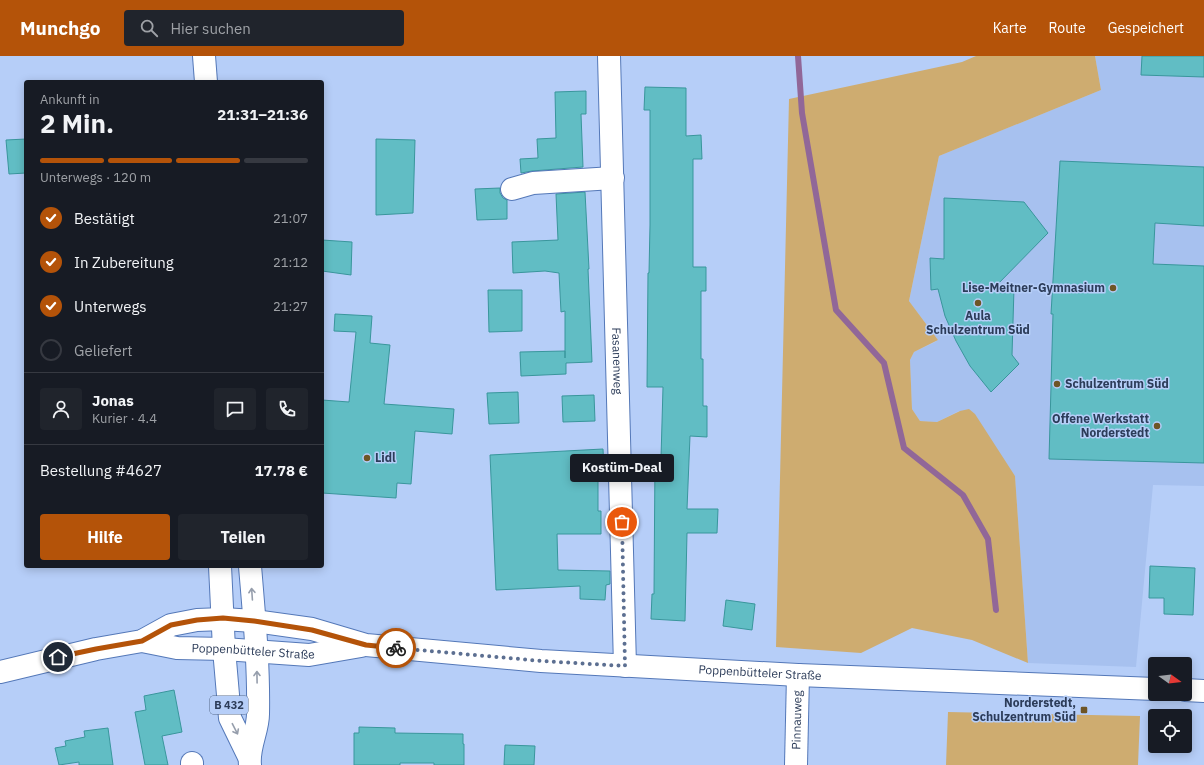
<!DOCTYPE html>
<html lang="de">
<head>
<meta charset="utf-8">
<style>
  body { margin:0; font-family:"IBM Plex Sans",sans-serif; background:#20242c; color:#f1f3f6; height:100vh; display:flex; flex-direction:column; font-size:15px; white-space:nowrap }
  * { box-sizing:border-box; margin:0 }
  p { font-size:13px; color:#9ea1a6 }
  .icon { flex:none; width:22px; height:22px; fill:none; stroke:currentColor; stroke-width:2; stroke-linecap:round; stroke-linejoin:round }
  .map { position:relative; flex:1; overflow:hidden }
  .drawer { position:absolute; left:24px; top:24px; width:300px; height:488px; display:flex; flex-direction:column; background:#171b24; border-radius:4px; box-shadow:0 2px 10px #0003 }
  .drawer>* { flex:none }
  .needle { width:26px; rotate:105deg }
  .buttons { position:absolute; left:1148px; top:601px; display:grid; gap:8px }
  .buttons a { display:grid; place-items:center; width:44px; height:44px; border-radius:4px; background:#171b24; box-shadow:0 2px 10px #0003; font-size:20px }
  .pin { position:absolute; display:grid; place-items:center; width:34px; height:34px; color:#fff; margin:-17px; border:2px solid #fff; border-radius:50%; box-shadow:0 1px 4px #0007 }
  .courier { position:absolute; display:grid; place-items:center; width:40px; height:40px; margin:-20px; border:3px solid #b45309; border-radius:50%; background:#fff; color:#222; box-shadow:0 1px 5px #0007 }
  .bubble { position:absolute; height:28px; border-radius:4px; background:#171b24; box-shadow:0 2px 10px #0003; font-size:13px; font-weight:800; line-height:28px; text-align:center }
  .headline em { font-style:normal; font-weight:800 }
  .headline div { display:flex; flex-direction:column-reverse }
  .headline { display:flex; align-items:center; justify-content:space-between; height:68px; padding:0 16px }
  h1 { font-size:26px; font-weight:800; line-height:30px }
  .bar { display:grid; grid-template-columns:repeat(4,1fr); gap:6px 4px; align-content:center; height:48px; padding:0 16px }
  .bar i { height:5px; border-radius:3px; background:#363941 }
  .bar .on { background:#b45309 }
  .bar p { grid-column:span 4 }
  .line { display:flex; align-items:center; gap:10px; padding:0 16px; border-top:1px solid #363941 }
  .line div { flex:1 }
  .round { display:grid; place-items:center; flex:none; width:42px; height:42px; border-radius:4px; background:#20242c }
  ol { padding:0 16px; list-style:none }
  li { display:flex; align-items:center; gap:12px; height:44px }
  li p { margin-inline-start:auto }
  li .icon { padding:4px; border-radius:50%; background:#b45309; color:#fff; stroke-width:4 }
  li:last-child { color:#9ea1a6 }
  li i { width:22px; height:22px; border:2px solid #363941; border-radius:50% }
  .cta { display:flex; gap:8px; margin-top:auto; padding:8px 16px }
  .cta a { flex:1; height:46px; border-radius:4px; background:#b45309; color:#fff; font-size:16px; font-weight:800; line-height:46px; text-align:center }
  .cta a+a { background:#20242c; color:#f1f3f6 }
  header { display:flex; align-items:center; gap:24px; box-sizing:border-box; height:56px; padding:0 20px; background:#b45309; color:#fff }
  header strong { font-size:19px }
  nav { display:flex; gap:22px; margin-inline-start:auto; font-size:14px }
  .search { width:280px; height:36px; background:#20242c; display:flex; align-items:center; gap:10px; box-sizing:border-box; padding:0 14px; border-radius:4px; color:#9ea1a6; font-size:15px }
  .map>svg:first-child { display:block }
  .built { fill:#a7c1ef }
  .green { fill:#ceac70 }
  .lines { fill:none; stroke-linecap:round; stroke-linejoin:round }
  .stream { stroke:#916798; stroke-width:6 }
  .building { fill:#61bdc4; stroke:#39969c }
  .minor-casing { stroke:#5478b8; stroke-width:24 }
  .major-casing { stroke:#5478b8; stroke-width:24 }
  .minor { stroke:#fff; stroke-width:22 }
  .major { stroke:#fff; stroke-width:22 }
  .oneway { stroke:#969eac }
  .done { stroke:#5c6f91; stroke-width:4; stroke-dasharray:0 7.2 }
  .route { stroke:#b45309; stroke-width:5 }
  .poi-dot { fill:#6e5526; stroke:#b6cef8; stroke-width:1.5 }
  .labels { text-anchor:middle; stroke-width:3; stroke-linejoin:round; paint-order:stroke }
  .shield { fill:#b6cef8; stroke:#556889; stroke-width:1 }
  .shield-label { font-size:11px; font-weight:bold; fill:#2c3c59 }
  .poi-label { font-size:12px; font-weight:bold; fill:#2c3c59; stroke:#b6cef8; text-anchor:end }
  .street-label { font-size:12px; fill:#2c3c59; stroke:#b6cef8 }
</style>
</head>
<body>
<header>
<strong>Munchgo</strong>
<div class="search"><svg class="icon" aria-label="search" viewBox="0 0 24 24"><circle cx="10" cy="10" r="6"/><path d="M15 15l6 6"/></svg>Hier suchen</div>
<nav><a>Karte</a><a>Route</a><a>Gespeichert</a></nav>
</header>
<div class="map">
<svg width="1204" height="709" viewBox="0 0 1204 709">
  <rect width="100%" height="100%" fill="#b6cef8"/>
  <!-- built -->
  <path class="built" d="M 1095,0 L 1204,0 L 1204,430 L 1153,429 L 1136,611 L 1028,607 L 1015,420 L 959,355 L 937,366 L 920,365 L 912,353 L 910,304 L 914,296 L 935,286 L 938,284 L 909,245 L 939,100 L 1101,34 Z"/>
  <!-- green -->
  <path class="green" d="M 976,0 L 1095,0 L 1101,34 L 939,100 L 909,245 L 938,284 L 914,296 L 910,304 L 912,353 L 920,365 L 937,366 L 960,355 L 969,353 L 975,358 L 1015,420 L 1028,607 L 972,584 L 912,572 L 861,597 L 776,591 L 789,43 L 962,6 Z
    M 948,656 L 1140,660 L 1138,709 L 946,709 Z"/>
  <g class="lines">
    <!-- stream -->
    <path class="stream" d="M 798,0 L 802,57 L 836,254 L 884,307 L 904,392 L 963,439 L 988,483 L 996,554"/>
  </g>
  <!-- building -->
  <path class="building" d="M 1142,0 L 1204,0 L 1204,21 L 1141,19 Z
    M 645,31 L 686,32 L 686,80 L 701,79 L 702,103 L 693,103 L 693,211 L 706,211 L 706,235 L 701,235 L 701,303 L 703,303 L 703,350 L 707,350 L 707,381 L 690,380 L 687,453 L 718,453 L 717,477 L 687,477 L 685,565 L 651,563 L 652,538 L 654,538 L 655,402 L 661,402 L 663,331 L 647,331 L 648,217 L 649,217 L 650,169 L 650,54 L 644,54 Z
    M 586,35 L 586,58 L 581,58 L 583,111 L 532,115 L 521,117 L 520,103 L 538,102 L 537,83 L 556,82 L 555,36 Z
    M 26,83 L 26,117 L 9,118 L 6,84 Z
    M 376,83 L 415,84 L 413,157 L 376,159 Z
    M 1060,105 L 1204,111 L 1204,170 L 1155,167 L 1153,208 L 1204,210 L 1204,407 L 1049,403 L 1053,258 L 1051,258 Z
    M 500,132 L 500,137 L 503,142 L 507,144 L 507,163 L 477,164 L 475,133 Z
    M 585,136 L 589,213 L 588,213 L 592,306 L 566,307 L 566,318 L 521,320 L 520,296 L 565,295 L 565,302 L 565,255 L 561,256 L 559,217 L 545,215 L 513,217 L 512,186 L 558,184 L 556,138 Z
    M 944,142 L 1024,146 L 1048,177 L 994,232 L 1014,232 L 1012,299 L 1019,308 L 991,336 L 970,310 L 956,285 L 945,260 L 938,233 L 931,234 L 930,202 L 944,203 Z
    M 322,184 L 352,186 L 351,219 L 322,215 Z
    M 488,234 L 522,234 L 522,275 L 489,276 Z
    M 335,258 L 372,260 L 370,287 L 390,289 L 384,348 L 454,353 L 452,378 L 415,375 L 411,428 L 397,427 L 396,442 L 322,437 L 322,344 L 349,346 L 356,276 L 334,275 Z
    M 518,336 L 519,367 L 489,368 L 487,337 Z
    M 594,339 L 595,365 L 563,366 L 562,340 Z
    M 603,393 L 604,415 L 598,415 L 598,455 L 601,455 L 601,478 L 557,478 L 558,514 L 610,515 L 610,528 L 606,529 L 605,544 L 580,543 L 580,530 L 496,534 L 490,399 Z
    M 1150,510 L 1195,512 L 1193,559 L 1164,558 L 1164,542 L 1149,542 Z
    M 726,544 L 755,548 L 752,574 L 723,570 Z
    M 174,634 L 182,676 L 162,680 L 168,709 L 145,709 L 135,656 L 146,654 L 144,640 Z
    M 359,671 L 395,672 L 395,677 L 463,678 L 463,688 L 464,688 L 464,709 L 434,709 L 434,707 L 400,707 L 400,709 L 354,709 L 354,677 L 359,677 Z
    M 108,672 L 113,709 L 79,709 L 79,706 L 59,709 L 55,692 L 66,690 L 65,685 L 85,681 L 84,675 Z
    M 505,689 L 535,690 L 534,709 L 504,709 Z"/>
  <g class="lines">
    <!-- minor casing -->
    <g class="minor-casing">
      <g id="minor">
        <path id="s1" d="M 609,0 L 625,610"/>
        <path d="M 512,133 L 533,127 L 613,122"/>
        <path d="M 192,707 L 192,709"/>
        <path id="s2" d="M 796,709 L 798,619"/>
      </g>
    </g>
    <!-- major casing -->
    <g class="major-casing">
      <g id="major">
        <path d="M 204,0 L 206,26"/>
        <path d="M 220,510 L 224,593 L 230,662 L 249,701"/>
        <path d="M 250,510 C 254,559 259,608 258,658 C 258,675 248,691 250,709"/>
        <path id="s3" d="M 142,585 L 177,592 L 224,593 L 309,599 L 361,590"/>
        <path id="s4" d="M 0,616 L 96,593 L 142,585 L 171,569 L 197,564 L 223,563 L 254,565 L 312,573 L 366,589 L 541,605 L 798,619 L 1155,633"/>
        <path d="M 1185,634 L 1204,635"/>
      </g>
    </g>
    <!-- minor -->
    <use href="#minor" class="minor"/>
    <!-- major -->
    <use href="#major" class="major"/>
  </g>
  <!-- one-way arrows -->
  <defs><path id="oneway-shaft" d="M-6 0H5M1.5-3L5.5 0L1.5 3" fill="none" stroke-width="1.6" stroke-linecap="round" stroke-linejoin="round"/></defs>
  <g class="oneway">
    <use href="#oneway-shaft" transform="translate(252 538) rotate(-94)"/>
    <use href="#oneway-shaft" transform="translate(257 621) rotate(-91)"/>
    <use href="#oneway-shaft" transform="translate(235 673) rotate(63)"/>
  </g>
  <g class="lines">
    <!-- done -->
    <path class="done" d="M 396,592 L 542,605 L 625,610 L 622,466"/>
    <!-- route -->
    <path class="route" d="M 58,601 L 96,593 L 142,585 L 171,569 L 197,564 L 223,562 L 254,565 L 312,574 L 366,589 L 396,592"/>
  </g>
  <!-- markers -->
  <g class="poi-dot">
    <circle cx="1113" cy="232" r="4"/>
    <circle cx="978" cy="247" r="4"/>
    <circle cx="1057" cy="328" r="4"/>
    <circle cx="1157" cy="370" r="4"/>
    <circle cx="367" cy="402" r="4"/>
    <rect x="1080" y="650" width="8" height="8" rx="2"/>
  </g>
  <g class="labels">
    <!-- shield labels -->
    <rect class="shield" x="210" y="640" width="38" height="18" rx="3"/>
    <g class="shield-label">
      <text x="229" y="653">B 432</text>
    </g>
    <!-- poi labels -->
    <g class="poi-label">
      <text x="1105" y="236">Lise-Meitner-Gymnasium</text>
      <text x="978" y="264" text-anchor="middle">Aula<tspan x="978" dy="14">Schulzentrum Süd</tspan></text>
      <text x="1065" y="332" text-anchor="start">Schulzentrum Süd</text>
      <text x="1149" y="367">Offene Werkstatt<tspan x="1149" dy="14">Norderstedt</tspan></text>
      <text x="375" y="406" text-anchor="start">Lidl</text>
      <text x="1076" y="651">Norderstedt,<tspan x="1076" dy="14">Schulzentrum Süd</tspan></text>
    </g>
    <!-- street labels -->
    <g class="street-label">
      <text dy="4" stroke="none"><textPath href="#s1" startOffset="305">Fasanenweg</textPath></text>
      <text dy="4" stroke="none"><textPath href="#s3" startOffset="112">Poppenbütteler Straße</textPath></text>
      <text dy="4" stroke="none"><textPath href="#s4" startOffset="772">Poppenbütteler Straße</textPath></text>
      <text dy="4" stroke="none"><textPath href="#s2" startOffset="45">Pinnauweg</textPath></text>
    </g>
  </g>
</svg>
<div class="buttons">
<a><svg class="needle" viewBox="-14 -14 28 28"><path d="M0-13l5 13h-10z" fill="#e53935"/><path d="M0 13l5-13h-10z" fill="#9ea1a6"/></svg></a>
<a><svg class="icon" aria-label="locate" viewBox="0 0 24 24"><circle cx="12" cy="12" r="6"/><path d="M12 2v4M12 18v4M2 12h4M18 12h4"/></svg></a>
</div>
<div class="pin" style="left:622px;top:466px;background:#ea580c"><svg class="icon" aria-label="bag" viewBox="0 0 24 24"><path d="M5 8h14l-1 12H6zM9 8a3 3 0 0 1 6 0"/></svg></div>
<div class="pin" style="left:58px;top:601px;background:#1f2937"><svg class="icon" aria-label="home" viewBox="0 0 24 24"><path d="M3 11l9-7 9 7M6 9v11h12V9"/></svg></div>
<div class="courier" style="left:396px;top:592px"><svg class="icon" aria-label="bike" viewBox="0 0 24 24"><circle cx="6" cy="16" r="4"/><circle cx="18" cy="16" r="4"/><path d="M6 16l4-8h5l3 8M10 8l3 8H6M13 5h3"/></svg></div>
<div class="bubble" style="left:570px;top:398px;width:104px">Kostüm-Deal</div>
<section class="drawer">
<div class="headline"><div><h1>2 Min.</h1><p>Ankunft in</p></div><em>21:31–21:36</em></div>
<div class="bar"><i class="on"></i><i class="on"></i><i class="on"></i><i></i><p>Unterwegs · 120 m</p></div>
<ol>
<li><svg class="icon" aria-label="check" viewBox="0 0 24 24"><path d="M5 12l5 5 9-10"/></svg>Bestätigt<p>21:07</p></li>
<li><svg class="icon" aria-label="check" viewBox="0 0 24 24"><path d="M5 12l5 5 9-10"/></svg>In Zubereitung<p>21:12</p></li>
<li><svg class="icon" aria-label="check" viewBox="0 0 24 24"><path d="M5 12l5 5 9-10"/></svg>Unterwegs<p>21:27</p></li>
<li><i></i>Geliefert</li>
</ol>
<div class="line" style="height:72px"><a class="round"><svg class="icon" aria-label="person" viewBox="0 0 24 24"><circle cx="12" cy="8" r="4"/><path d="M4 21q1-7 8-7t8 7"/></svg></a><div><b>Jonas</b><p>Kurier · 4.4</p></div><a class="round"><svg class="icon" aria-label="chat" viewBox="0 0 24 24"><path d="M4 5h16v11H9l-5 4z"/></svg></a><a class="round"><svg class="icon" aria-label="phone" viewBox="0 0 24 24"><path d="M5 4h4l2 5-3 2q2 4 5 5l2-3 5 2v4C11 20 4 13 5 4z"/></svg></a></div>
<div class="line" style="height:52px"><div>Bestellung #4627</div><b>17.78 €</b></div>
<div class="cta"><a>Hilfe</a><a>Teilen</a></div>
</section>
</div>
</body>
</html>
